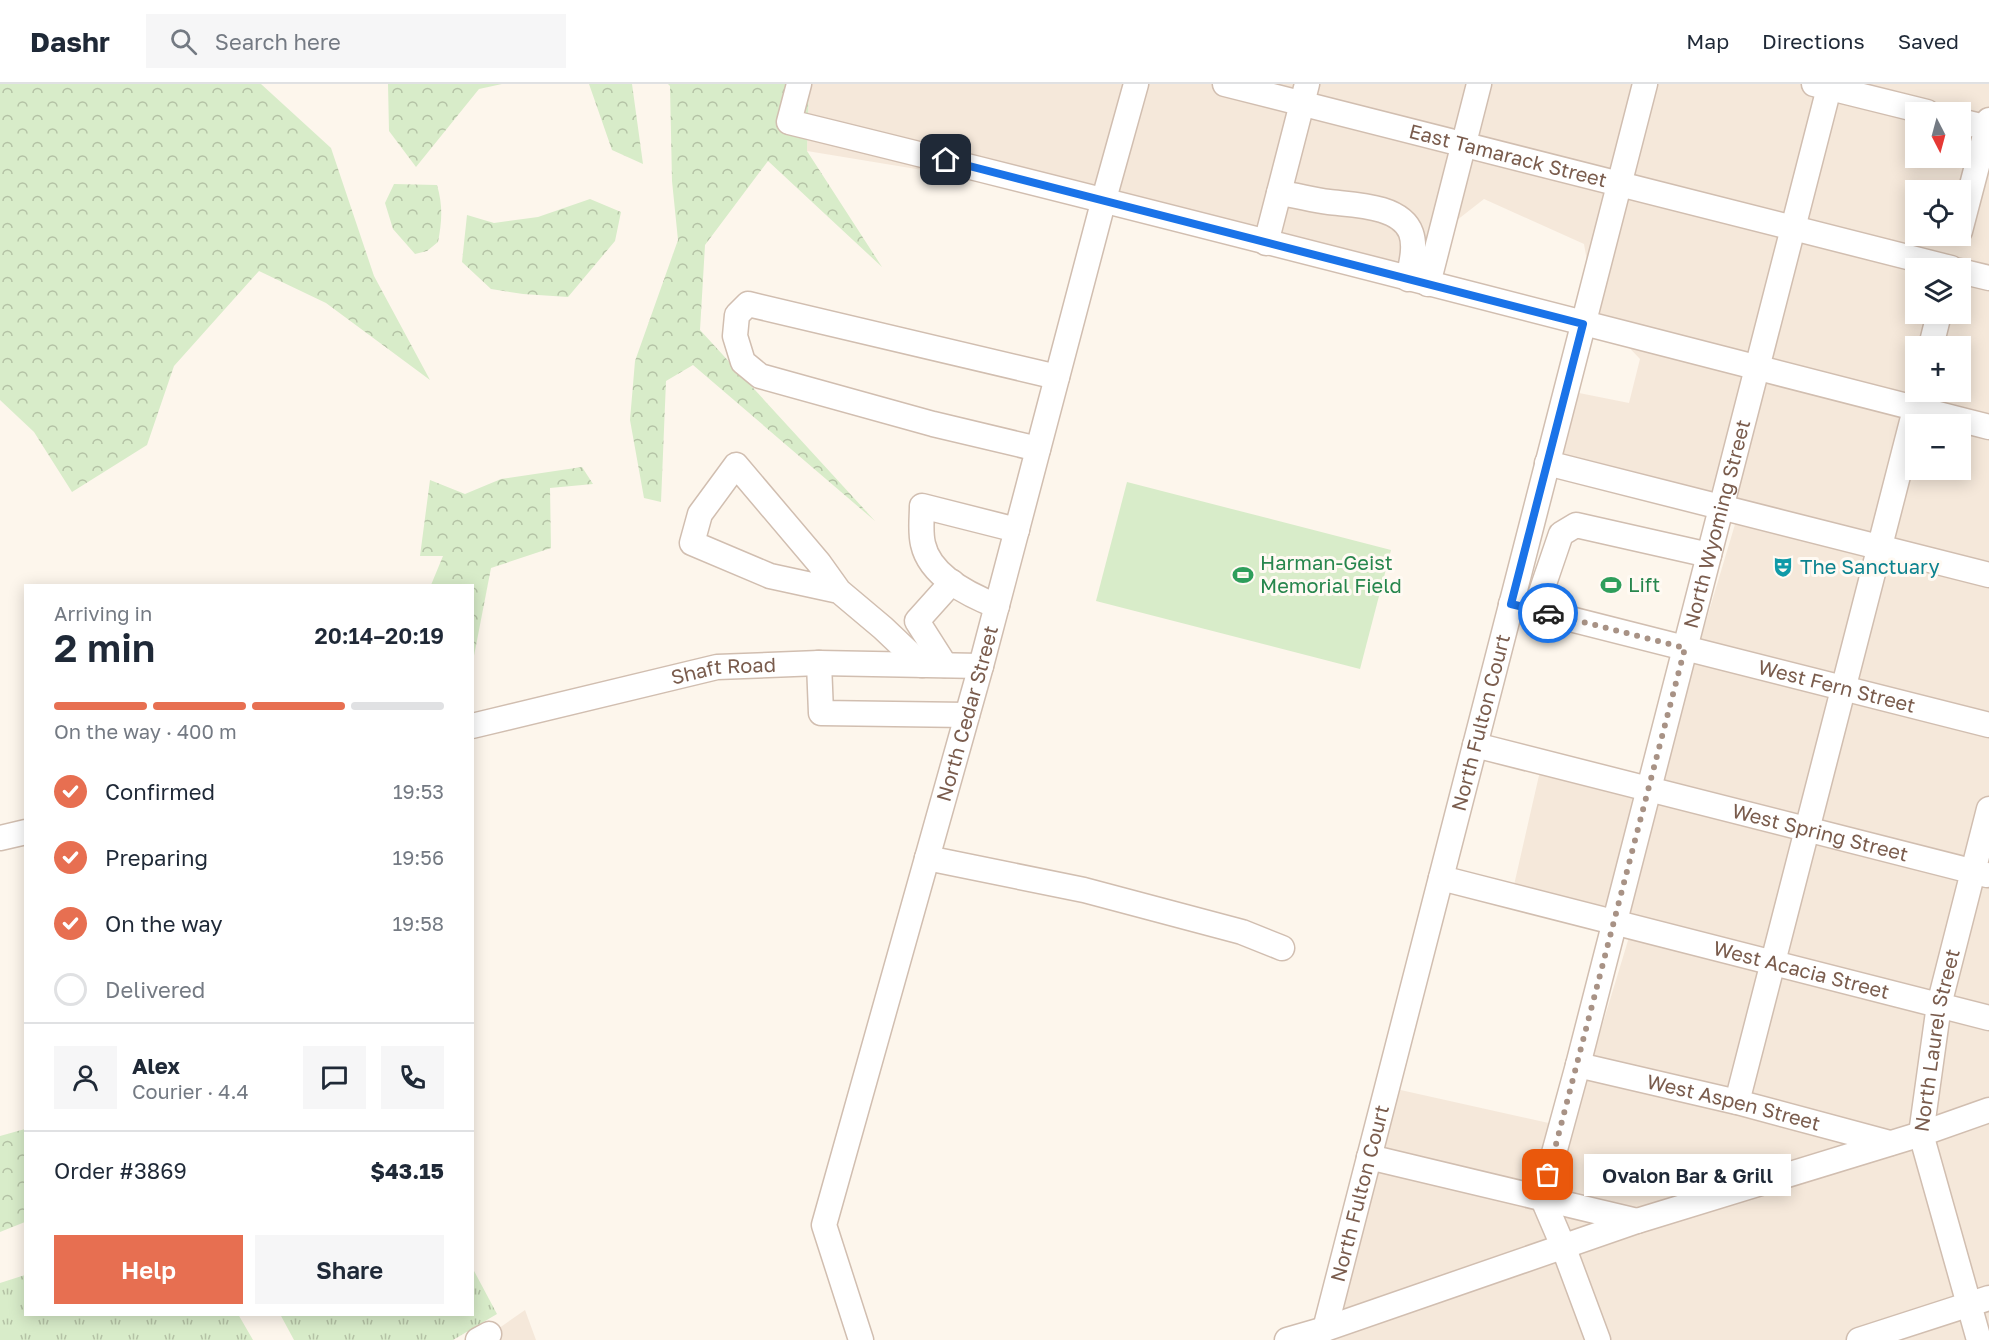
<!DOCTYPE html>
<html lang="en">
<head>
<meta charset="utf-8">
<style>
  body { margin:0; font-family:"Golos Text",sans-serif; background:#f6f6f7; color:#1f2937; height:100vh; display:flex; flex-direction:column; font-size:22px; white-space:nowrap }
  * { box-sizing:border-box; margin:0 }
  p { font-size:20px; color:#747a83 }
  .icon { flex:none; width:33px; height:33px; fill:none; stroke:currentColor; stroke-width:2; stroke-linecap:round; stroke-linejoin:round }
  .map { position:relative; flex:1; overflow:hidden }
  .details { position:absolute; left:24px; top:500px; width:450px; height:732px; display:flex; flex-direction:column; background:#fff; border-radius:0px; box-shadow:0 3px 15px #0003 }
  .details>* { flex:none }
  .needle { width:39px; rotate:174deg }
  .tools { position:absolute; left:1905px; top:18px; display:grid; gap:12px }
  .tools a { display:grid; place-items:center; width:66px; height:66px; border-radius:0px; background:#fff; box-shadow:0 3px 15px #0003; font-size:30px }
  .pin { position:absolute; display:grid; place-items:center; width:51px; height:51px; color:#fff; margin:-26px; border-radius:12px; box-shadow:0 3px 9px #0006 }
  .courier { position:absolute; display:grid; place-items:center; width:60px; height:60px; margin:-30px; border:4px solid #1a73e8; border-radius:50%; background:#fff; color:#222; box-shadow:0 2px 8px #0007 }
  .bubble { position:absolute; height:42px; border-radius:0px; background:#fff; box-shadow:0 3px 15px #0003; font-size:20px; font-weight:600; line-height:42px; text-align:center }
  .head em { font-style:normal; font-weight:600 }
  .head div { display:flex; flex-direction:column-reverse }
  .head { display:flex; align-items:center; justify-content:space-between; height:102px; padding:0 30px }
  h1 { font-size:39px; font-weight:600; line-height:45px }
  .bar { display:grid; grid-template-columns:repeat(4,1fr); gap:9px 6px; align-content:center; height:72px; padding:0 30px }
  .bar i { height:8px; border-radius:4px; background:#e0e1e3 }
  .bar .on { background:#e76f51 }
  .bar p { grid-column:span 4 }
  .line { display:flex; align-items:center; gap:15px; padding:0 30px; border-top:2px solid #e0e1e3 }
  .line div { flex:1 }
  .round { display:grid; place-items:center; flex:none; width:63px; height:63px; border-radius:0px; background:#f6f6f7 }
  ol { padding:0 30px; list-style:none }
  li { display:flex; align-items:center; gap:18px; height:66px }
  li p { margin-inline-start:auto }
  li .icon { padding:6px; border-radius:50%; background:#e76f51; color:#fff; stroke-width:4 }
  li:last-child { color:#747a83 }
  li i { width:33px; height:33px; border:3px solid #e0e1e3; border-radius:50% }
  .action { display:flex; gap:12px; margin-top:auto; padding:12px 30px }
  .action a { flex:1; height:69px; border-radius:0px; background:#e76f51; color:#fff; font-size:24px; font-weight:600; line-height:69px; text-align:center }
  .action a+a { background:#f6f6f7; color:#1f2937 }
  header { display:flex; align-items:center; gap:36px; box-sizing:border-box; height:84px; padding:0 30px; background:#fff; border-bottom:2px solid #e0e1e3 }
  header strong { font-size:28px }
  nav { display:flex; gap:33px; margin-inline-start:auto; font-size:21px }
  .search { width:420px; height:54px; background:#f6f6f7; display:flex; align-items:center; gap:15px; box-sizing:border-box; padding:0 21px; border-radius:0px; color:#747a83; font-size:22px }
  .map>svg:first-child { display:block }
  .residential { fill:#f5e8da; fill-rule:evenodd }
  .grass { fill:url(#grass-tufts) }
  .forest { fill:url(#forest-crowns) }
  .garden { fill:#d8ecc9 }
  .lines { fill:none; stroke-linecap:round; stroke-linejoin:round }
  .minor-casing { stroke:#d1beb0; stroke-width:27 }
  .minor { stroke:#fff; stroke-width:24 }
  .done { stroke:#a89285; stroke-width:6; stroke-dasharray:0 10.8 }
  .route { stroke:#1a73e8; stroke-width:8 }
  .labels { text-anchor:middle; stroke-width:6; stroke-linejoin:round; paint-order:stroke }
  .street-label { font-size:20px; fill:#7a5c4d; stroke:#fffaf3 }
  .leisure-label { font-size:20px; fill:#27864d; stroke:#fffaf3; text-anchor:start }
  .culture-label { font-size:20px; fill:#0d838f; stroke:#fffaf3; text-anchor:start }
</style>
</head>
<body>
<header>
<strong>Dashr</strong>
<div class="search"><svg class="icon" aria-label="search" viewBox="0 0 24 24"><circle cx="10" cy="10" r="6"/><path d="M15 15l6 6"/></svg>Search here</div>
<nav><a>Map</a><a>Directions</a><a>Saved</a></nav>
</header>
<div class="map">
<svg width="1989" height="1256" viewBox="0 0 1989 1256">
  <defs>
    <pattern id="grass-tufts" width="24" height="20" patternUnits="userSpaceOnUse" patternTransform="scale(1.5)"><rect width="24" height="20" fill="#d8ecc9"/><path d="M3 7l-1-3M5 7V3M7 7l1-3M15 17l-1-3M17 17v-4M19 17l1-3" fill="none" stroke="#b4c2a5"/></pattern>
    <pattern id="forest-crowns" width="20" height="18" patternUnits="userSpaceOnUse" patternTransform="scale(1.5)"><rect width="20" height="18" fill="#d8ecc9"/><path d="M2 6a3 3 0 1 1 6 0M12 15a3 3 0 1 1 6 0" fill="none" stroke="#b4c2a5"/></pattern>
  </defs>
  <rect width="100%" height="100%" fill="#fdf6ec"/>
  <!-- residential -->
  <path class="residential" d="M 809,0 L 1989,0 L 1989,1256 L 1315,1256 L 1396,1005 L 1571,1044 L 1630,850 L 1509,823 L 1540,687 L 1660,691 L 1736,437 L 1557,394 L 1579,309 L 1629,319 L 1640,275 L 1596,229 L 1584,160 L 1484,115 L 1397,183 L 1202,132 L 807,67 ZM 1916,28 L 1960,28 L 1960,74 L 1916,74 ZM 1916,106 L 1960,106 L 1960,152 L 1916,152 ZM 1916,184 L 1960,184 L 1960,230 L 1916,230 ZM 1916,262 L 1960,262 L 1960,308 L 1916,308 ZM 1916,340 L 1960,340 L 1960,386 L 1916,386 Z
    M 525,1226 L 536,1256 L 482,1256 Z"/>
  <!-- grass -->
  <path class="grass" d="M 473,1185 L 497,1230 L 453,1256 L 294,1256 L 280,1230 L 472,1230 Z
    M 25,1191 L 26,1230 L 238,1230 L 253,1256 L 0,1256 L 0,1199 Z"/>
  <!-- forest -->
  <path class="forest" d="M 0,0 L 261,0 L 331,64 L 374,192 L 430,296 L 326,219 L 259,187 L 174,282 L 147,361 L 72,408 L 34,348 L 0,316 Z
    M 388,0 L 502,0 L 479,5 L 416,83 L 389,47 Z
    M 589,0 L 632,0 L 643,80 L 612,66 Z
    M 668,0 L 809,0 L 807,67 L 882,183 L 768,77 L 705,161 L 700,246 L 875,437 L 693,281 L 666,297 L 661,418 L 644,414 L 630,336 L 635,277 L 678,156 L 672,97 L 670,2 Z
    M 394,100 L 437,101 C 443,122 442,137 438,158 L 427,167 L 415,170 L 393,145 L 385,119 Z
    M 590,115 L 621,128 L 615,157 L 568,213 L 523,210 L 491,205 L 462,178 L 467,131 L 494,139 L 538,133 Z
    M 582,383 L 593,400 L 550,404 L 551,464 L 491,484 L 473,577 L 472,501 L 431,501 L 443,472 L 420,472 L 430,396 L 465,410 L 501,395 Z
    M 25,1045 L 25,1138 L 0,1148 L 0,1052 Z"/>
  <!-- garden -->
  <path class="garden" d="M 1127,398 L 1391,466 L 1360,585 L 1096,517 Z"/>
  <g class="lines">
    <!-- minor casing -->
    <g class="minor-casing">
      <g id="minor">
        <path d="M 799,0 L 789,38 C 1190,136 1589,241 1989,343"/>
        <path id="s1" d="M 1225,0 L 1951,184"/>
        <path d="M 1814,0 L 1927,28"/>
        <path d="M 1960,37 L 1989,44"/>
        <path d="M 1279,109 C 1296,111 1312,116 1329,118 C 1353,121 1401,121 1411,149 C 1416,163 1411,181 1408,195"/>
        <path d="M 1960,147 L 1989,36"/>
        <path d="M 1266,159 L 1307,0"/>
        <path d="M 1960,187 L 1989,194"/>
        <path d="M 1428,200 L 1479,0"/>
        <path d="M 1931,262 L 1939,230"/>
        <path d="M 1038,365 L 933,340 L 760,292 L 743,278 L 735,252 L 737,231 L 748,220 L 1057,293"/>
        <path d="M 1547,379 L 1989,491"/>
        <path d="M 839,507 L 819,479 L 736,381 L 700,430 L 692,459 L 770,492 L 839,507 L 883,544 L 922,581"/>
        <path id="s2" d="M 1511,520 L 1989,641"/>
        <path d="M 997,522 C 969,511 930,492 923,460 C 920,448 922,434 922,422 L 1017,446"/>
        <path d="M 1535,526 L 1561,450 L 1576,441 L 1709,471"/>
        <path d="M 819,579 L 821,629 L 967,631"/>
        <path d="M 945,581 L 917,537 L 952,498"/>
        <path id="s3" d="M 472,642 L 717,583 L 819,579 L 981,582"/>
        <path id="s4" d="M 1475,661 L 1987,791"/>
        <path d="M 0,754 L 26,748"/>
        <path d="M 927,774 L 1084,806 L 1242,848 L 1282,864"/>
        <path id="s5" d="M 1441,794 L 1989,934"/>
        <path id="s6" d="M 1578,981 L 1737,1018 L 1890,1059"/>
        <path d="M 1737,1018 L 1919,310"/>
        <path d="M 1369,1073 L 1637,1137"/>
        <path id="s7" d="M 1325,1245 L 1645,0"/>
        <path d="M 478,1256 L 489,1250"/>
        <path id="s8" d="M 861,1256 L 824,1141 L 981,582 L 1104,115 L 1136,0"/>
        <path d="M 1287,1256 L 1325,1245 L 1637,1137 L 1921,1050 L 1989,1026"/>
        <path id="s9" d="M 1598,1256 L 1563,1162 L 1542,1113 L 1578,981 L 1830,0"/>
        <path d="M 1859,1256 L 1989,1214"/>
        <path id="s10" d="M 1979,1256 L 1921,1050 L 1939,921 L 1989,725"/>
      </g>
    </g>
    <!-- minor -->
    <use href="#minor" class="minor"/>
  </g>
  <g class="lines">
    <!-- done -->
    <path class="done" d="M 1548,1091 L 1685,564 L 1548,529"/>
    <!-- route -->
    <path class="route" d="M 946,76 L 1583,240 L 1511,520 L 1548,529"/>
  </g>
  <!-- icons -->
  <defs>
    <g id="theatre-bare" transform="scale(1.62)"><path d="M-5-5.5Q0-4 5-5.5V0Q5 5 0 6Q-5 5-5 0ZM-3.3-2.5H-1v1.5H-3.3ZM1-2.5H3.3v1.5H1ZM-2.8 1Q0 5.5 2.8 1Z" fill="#0f9aa8" stroke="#fffaf3" stroke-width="2.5" paint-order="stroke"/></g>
    <g id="stadium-bare" transform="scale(1.62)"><path d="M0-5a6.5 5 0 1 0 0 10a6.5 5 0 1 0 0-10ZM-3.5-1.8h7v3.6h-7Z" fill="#2e9e5b" stroke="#fffaf3" stroke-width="2.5" paint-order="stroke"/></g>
  </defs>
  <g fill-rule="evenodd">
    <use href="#theatre-bare" x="1783" y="483"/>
    <use href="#stadium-bare" x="1243" y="491"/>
    <use href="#stadium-bare" x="1611" y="501"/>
  </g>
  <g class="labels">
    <!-- street labels -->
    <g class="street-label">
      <text dy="7" stroke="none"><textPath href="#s1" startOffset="292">East Tamarack Street</textPath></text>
      <text dy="7" stroke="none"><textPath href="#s9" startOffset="849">North Wyoming Street</textPath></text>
      <text dy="7" stroke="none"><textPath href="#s3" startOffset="258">Shaft Road</textPath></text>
      <text dy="7" stroke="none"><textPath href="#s2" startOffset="336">West Fern Street</textPath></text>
      <text dy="7" stroke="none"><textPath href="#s8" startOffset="652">North Cedar Street</textPath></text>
      <text dy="7" stroke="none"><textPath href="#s7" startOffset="626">North Fulton Court</textPath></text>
      <text dy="7" stroke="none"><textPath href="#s4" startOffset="356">West Spring Street</textPath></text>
      <text dy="7" stroke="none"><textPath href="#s5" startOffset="372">West Acacia Street</textPath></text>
      <text dy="7" stroke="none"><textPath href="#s10" startOffset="309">North Laurel Street</textPath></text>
      <text dy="7" stroke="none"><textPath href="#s6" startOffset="160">West Aspen Street</textPath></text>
      <text dy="7" stroke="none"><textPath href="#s7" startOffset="140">North Fulton Court</textPath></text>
    </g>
    <!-- leisure labels -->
    <g class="leisure-label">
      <text x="1260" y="486">Harman-Geist<tspan x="1260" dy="23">Memorial Field</tspan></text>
      <text x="1628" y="508">Lift</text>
    </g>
    <!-- culture labels -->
    <g class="culture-label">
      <text x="1800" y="490">The Sanctuary</text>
    </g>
  </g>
</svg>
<div class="tools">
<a><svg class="needle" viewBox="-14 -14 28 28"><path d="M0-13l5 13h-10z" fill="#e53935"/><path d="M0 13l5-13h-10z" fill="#747a83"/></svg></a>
<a><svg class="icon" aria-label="locate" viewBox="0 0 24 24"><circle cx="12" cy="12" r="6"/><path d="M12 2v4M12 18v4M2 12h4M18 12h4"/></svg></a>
<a><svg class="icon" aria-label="layers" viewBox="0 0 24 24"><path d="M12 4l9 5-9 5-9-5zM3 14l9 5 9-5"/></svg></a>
<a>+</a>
<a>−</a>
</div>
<div class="pin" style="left:1548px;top:1091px;background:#ea580c"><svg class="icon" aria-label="bag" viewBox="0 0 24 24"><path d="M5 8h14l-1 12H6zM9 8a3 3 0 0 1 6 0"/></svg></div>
<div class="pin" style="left:946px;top:76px;background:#1f2937"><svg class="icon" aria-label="home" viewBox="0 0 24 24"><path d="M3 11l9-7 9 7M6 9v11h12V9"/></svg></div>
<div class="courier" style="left:1548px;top:529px"><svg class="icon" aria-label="car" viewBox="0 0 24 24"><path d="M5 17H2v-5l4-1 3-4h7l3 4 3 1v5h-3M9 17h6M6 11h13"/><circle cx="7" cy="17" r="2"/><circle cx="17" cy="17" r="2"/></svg></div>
<div class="bubble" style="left:1584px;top:1070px;width:207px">Ovalon Bar &amp; Grill</div>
<section class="details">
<div class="head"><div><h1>2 min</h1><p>Arriving in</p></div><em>20:14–20:19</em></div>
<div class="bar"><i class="on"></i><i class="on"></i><i class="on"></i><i></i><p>On the way · 400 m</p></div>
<ol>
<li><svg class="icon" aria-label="check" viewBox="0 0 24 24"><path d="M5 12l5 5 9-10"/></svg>Confirmed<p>19:53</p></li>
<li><svg class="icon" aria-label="check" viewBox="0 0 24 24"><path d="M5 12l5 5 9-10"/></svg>Preparing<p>19:56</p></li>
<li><svg class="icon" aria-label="check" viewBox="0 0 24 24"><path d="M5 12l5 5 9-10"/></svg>On the way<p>19:58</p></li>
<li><i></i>Delivered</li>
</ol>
<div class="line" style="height:108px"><a class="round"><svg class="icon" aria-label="person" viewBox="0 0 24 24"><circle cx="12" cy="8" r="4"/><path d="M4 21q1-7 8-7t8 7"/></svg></a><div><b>Alex</b><p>Courier · 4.4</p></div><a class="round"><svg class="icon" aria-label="chat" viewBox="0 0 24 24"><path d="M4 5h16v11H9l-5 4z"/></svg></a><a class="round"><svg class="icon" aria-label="phone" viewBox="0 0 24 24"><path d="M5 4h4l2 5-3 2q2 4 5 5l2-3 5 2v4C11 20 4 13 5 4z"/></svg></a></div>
<div class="line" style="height:78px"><div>Order #3869</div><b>$43.15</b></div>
<div class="action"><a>Help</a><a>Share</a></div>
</section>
</div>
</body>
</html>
